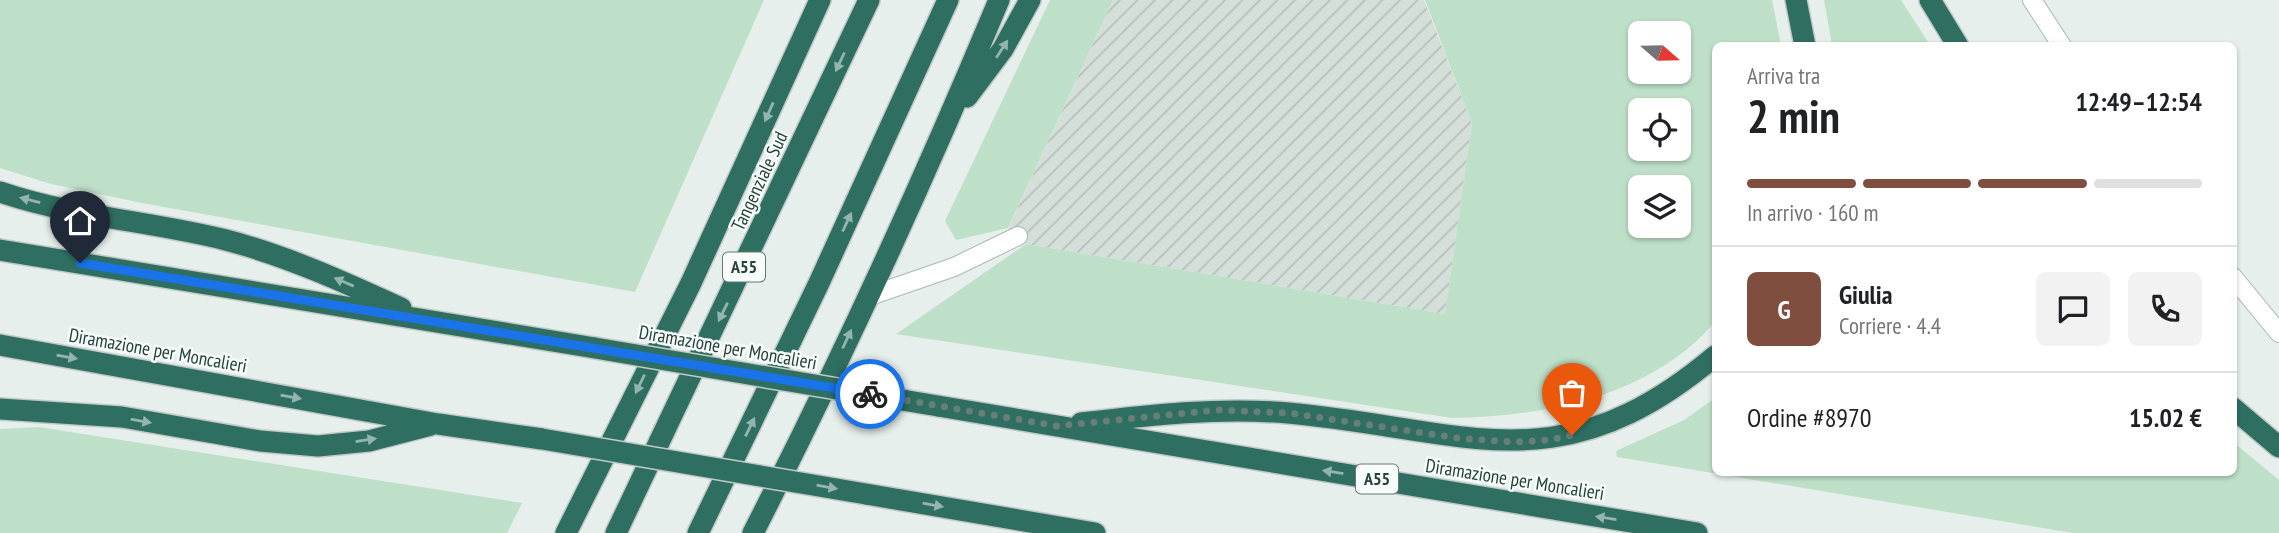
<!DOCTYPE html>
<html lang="it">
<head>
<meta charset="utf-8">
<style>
  body { margin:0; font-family:"PT Sans Narrow",sans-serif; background:#f2f2f2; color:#202124; height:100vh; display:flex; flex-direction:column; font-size:26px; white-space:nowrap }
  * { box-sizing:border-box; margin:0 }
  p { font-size:23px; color:#757577 }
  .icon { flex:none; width:38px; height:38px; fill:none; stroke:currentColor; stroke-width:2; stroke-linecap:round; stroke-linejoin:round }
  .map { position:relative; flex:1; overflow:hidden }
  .panel { position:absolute; left:1712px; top:42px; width:525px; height:434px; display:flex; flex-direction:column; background:#fff; border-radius:10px; box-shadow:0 2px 5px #0004 }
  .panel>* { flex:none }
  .needle { width:46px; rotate:110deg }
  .controls { position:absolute; left:1628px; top:21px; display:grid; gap:14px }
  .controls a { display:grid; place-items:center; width:63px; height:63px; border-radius:10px; background:#fff; box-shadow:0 2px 5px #0004; font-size:35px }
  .pin { position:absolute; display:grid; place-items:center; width:60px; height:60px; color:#fff; margin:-72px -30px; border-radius:50% 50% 50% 0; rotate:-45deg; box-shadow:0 0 7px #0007 }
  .pin .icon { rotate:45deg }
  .courier { position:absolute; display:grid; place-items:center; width:70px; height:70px; margin:-35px; border:5px solid #1a73e8; border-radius:50%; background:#fff; color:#222; box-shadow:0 2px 9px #0007 }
  .headline em { font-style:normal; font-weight:700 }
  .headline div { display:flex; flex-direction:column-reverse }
  .headline { display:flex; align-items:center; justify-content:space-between; height:119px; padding:0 35px }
  h1 { font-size:46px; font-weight:700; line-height:52px }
  .bar { display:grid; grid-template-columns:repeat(4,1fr); gap:10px 7px; align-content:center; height:84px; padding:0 35px }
  .bar i { height:9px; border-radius:5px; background:#e0e0e0 }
  .bar .selected { background:#7f4e3f }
  .bar p { grid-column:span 4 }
  .line { display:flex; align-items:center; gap:18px; padding:0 35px; border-top:2px solid #e0e0e0 }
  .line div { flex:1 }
  .round { display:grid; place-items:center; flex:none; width:74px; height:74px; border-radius:10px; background:#f2f2f2 }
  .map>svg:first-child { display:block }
  .industrial { fill:url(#industrial-furrows) }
  .green { fill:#bfe0c8; fill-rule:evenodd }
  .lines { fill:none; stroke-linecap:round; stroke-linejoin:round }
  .service-casing { stroke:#a8b8b2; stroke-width:20 }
  .motorway-casing { stroke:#c2cac8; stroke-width:24 }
  .service { stroke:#fff; stroke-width:18 }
  .motorway { stroke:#2f6f62; stroke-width:21 }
  .motorway-bridge-casing { stroke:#c2cac8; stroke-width:24; stroke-linecap:butt }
  .motorway-bridge { stroke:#2f6f62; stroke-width:21 }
  .oneway { fill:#93b5ae }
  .done { stroke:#687f78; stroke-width:7; stroke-dasharray:0 12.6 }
  .route { stroke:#1a73e8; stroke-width:9 }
  .labels { text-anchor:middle; stroke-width:5; stroke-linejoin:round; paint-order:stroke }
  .shield { fill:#f7fbf9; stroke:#637a73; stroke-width:2 }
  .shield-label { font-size:18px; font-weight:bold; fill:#24423a }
  .street-label { font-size:19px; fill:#24423a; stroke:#f7fbf9 }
</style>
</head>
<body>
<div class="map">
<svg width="2279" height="533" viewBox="0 0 2279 533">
  <defs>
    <pattern id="industrial-furrows" width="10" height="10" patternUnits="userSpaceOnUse" patternTransform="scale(1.75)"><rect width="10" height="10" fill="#d4dfda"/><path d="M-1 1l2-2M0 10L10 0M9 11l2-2" fill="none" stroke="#b6c1bc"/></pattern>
  </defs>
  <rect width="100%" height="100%" fill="#e6efeb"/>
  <!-- industrial -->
  <path class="industrial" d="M 1113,0 L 1424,0 L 1472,123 L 1445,314 L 1026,244 L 1008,229 Z"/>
  <!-- green -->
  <path class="green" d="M 0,0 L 764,0 L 635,292 L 142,203 L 51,184 L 0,168 Z
    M 1050,0 L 1113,0 L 1008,228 L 956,240 L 945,221 Z
    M 1425,0 L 1772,0 L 1781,45 L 1715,46 L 1715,322 C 1650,397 1547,416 1452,418 L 896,334 L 1026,244 L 1445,314 L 1472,123 ZM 1678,33 L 1678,72 L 1640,72 L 1640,33 ZM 1678,110 L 1678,149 L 1640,149 L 1640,110 ZM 1640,187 L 1678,187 L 1678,226 L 1640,226 Z
    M 1824,0 L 1901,0 L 1930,45 L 1832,45 Z
    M 1715,398 L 1715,472 L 2233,472 L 2233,442 L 2279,480 L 2279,533 L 2073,533 L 1617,457 L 1616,451 L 1684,420 Z
    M 39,427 L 522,503 L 507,533 L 0,533 L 0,429 Z"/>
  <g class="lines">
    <!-- service casing -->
    <g class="service-casing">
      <path id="service" d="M 2032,0 L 2062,46
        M 2233,277 L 2279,333
        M 867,297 L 954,267 L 1018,236"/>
    </g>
    <!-- motorway casing -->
    <g class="motorway-casing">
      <path id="motorway" d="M 1796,0 L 1805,46
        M 1930,0 L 1958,46
        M 967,97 L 1003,49 L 1030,0
        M 0,192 C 73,217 151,221 226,240 C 287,256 344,282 401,308
        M 0,250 L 595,348
        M 0,345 L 438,424 L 542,439
        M 938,406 L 1697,533
        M 2233,408 L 2279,447
        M 0,409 L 122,417 L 260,441 L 318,446 L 369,441 L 431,425
        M 1081,423 C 1150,415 1219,407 1288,413 C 1467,429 1558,488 1715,356
        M 866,494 L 1095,533
        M 566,533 L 691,283 L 820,0
        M 616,533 L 869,0
        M 698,533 L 819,283 L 948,0
        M 753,533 C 842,359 924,180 999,0"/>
    </g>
    <!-- service -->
    <use href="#service" class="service"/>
    <!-- motorway -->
    <use href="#motorway" class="motorway"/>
    <!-- motorway-bridge casing -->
    <g class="motorway-bridge-casing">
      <path id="motorway-bridge" d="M 595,348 L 938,406
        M 542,439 L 866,494"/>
    </g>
    <!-- motorway-bridge -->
    <use href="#motorway-bridge" class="motorway-bridge"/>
  </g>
  <!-- one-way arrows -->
  <defs><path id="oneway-solid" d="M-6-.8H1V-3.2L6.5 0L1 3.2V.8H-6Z" transform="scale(1.75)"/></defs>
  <g class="oneway">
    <use href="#oneway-solid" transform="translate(1002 49) rotate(-57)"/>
    <use href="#oneway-solid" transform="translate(840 62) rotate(115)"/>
    <use href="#oneway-solid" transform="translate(769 112) rotate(114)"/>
    <use href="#oneway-solid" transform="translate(30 200) rotate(-166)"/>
    <use href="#oneway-solid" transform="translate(847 222) rotate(-65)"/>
    <use href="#oneway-solid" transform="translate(344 282) rotate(-157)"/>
    <use href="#oneway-solid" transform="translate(723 312) rotate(116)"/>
    <use href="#oneway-solid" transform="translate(847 339) rotate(-65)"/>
    <use href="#oneway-solid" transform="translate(67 357) rotate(10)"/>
    <use href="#oneway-solid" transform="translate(640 384) rotate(116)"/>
    <use href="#oneway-solid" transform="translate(291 397) rotate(10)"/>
    <use href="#oneway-solid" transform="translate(141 421) rotate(10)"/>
    <use href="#oneway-solid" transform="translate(750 427) rotate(-64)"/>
    <use href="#oneway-solid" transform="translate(366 440) rotate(-9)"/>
    <use href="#oneway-solid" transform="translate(1333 472) rotate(-171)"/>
    <use href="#oneway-solid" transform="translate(827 487) rotate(10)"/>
    <use href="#oneway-solid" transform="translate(933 505) rotate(10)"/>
    <use href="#oneway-solid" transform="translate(1606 518) rotate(-171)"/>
  </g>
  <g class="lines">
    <!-- done -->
    <path class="done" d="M 870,394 L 1057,426 L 1217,410 L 1289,413 L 1457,438 L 1513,442 L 1549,440 L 1572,435"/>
    <!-- route -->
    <path class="route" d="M 80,263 L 870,394"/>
  </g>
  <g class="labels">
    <!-- shield labels -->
    <g class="shield">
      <rect x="723" y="252.5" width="42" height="29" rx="5"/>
      <rect x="1356" y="464.5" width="42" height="29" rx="5"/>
    </g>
    <g class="shield-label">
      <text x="744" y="273">A55</text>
      <text x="1377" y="485">A55</text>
    </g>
    <!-- street labels -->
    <g class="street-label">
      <text transform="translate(759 181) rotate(-65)" y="7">Tangenziale Sud</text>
      <text transform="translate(728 347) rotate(10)" y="7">Diramazione per Moncalieri</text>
      <text transform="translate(158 350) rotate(10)" y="7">Diramazione per Moncalieri</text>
      <text transform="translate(1515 479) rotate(9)" y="7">Diramazione per Moncalieri</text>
    </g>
  </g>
</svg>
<div class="controls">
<a><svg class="needle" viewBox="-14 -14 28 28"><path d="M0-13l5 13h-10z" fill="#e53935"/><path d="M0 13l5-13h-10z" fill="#757577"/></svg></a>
<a><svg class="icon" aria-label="locate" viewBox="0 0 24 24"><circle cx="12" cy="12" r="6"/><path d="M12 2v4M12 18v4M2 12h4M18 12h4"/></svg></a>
<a><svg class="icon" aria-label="layers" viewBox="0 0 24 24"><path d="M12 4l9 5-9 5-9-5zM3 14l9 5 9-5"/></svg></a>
</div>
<div class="pin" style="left:1572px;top:435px;background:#ea580c"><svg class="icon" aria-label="bag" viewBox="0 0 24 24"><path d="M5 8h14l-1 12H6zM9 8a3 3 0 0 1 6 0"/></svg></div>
<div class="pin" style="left:80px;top:263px;background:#1f2937"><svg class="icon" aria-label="home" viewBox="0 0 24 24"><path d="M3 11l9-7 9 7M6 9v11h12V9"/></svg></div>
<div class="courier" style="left:870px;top:394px"><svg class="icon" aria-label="bike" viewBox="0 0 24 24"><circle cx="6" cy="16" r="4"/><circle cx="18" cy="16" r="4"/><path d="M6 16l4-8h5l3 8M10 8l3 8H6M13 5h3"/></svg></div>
<section class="panel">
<div class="headline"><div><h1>2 min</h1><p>Arriva tra</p></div><em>12:49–12:54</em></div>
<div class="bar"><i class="selected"></i><i class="selected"></i><i class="selected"></i><i></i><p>In arrivo · 160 m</p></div>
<div class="line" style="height:126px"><b class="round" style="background:#7f4e3f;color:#fff">G</b><div><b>Giulia</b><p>Corriere · 4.4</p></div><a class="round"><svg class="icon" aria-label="chat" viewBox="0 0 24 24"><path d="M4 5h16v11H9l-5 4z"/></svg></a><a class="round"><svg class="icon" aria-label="phone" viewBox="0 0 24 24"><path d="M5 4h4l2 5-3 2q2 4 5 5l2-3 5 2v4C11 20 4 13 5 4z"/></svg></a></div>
<div class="line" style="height:91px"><div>Ordine #8970</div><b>15.02 €</b></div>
</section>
</div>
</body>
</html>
